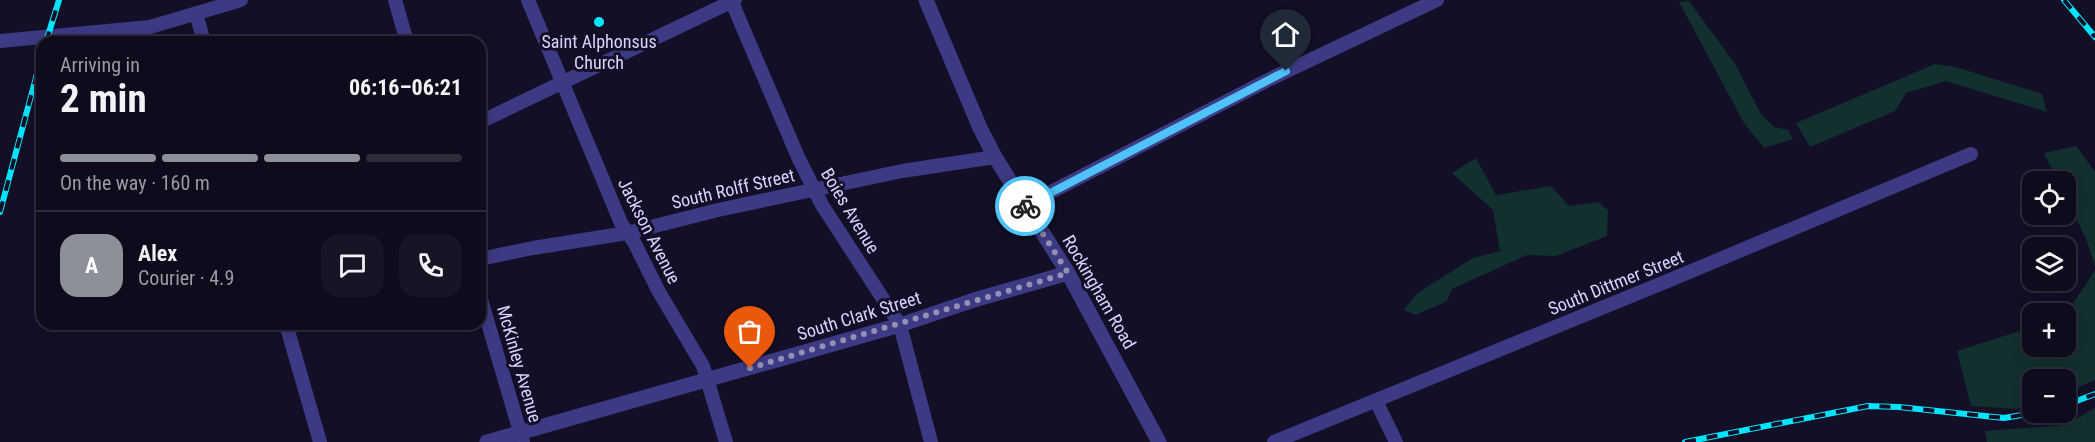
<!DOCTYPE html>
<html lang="en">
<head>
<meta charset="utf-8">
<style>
  body { margin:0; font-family:"Roboto Condensed",sans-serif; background:#171425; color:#f1f3f6; height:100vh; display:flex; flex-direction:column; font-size:22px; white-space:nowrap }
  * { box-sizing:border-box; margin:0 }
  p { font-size:20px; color:#9b9ba3 }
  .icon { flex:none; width:33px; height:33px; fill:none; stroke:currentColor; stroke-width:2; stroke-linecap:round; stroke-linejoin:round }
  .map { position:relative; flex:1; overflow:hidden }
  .drawer { position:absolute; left:36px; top:36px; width:450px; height:294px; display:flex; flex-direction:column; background:#0e0b1c; border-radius:18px; box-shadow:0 3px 15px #0003,0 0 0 2px #2e2b3b }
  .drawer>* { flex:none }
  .buttons { position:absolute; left:2022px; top:171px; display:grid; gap:12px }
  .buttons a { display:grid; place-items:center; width:54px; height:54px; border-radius:12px; background:#0e0b1c; box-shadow:0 3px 15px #0003,0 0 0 2px #2e2b3b; font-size:30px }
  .pin { position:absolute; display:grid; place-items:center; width:51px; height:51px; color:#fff; margin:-62px -26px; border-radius:50% 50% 50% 0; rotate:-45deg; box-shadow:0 0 6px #0007 }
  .pin .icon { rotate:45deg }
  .courier { position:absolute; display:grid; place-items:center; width:60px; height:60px; margin:-30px; border:4px solid #4fc3f7; border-radius:50%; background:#fff; color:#222; box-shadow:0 2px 8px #0007 }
  .summary em { font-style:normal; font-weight:700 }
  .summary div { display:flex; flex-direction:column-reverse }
  .summary { display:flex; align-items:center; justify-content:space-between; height:102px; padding:0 24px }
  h1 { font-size:39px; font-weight:700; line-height:45px }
  .bar { display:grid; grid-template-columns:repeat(4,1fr); gap:9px 6px; align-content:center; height:72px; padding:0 24px }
  .bar i { height:8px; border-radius:4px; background:#2e2b3b }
  .bar .current { background:#8c9099 }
  .bar p { grid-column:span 4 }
  .line { display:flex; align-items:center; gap:15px; padding:0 24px; border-top:2px solid #2e2b3b }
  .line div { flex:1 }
  .round { display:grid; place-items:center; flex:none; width:63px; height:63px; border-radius:18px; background:#171425 }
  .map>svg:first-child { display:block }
  .green { fill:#12302f }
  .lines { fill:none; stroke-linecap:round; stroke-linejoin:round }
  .minor { stroke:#3d3a85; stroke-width:14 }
  .tertiary { stroke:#3d3a85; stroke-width:15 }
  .rail-casing { stroke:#00e5ff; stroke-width:6 }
  .rail { stroke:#130f26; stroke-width:4; stroke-dasharray:11; stroke-linecap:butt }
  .done { stroke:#948fb3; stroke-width:6; stroke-dasharray:0 10.8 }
  .route { stroke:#4fc3f7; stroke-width:8 }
  .poi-dot { fill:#00e5ff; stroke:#130f26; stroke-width:2 }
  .labels { text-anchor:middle; stroke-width:6; stroke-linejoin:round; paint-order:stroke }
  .poi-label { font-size:18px; fill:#d9d4ff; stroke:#130f26 }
  .street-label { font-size:18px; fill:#d9d4ff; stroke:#130f26 }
</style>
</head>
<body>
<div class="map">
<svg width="2095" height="442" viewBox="0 0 2095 442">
  <rect width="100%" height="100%" fill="#130f26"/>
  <!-- green -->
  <path class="green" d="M 1689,1 L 1735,64 L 1761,114 L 1774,127 L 1788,130 L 1793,139 L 1764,148 L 1744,123 L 1679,2 Z
    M 1935,64 L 1956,67 L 2042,94 L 2047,112 L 1946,81 L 1906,93 L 1895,111 L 1810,147 L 1796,123 Z
    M 2076,146 L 2095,172 L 2095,267 L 2086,239 L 2066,197 L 2066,182 L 2058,181 L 2044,153 Z
    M 1476,158 L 1496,195 L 1551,186 L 1569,206 L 1598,202 L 1608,210 L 1607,236 L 1556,256 L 1527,255 L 1452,289 L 1447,301 L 1416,315 L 1404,310 L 1416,294 L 1473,258 L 1500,251 L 1493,210 L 1452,173 Z
    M 2095,270 L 2095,380 L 2066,393 L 2066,380 L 2032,380 L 2032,404 L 2016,409 L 1971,406 L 1957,351 L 2032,327 L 2032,346 L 2066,346 L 2066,314 Z
    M 2095,408 L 2095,442 L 1987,442 L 1985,431 L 2065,425 Z"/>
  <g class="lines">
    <!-- minor -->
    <path class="minor" d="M 395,0 L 407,42
      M 528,0 L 621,223 L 634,242 L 659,292 L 703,366 L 726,442
      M 731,0 L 798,157 L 822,205 L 900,325 L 931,442
      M 196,13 L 204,42
      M 0,41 L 150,27 L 241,0
      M 480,122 L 735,0
      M 1024,206 L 1266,81 L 1437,0
      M 480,259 L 533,248 L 627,233 L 718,210 L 902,171 L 995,157
      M 480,296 L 523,442
      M 286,324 L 320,442
      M 1376,401 L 1396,442
      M 1274,442 L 1670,280 L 1971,154"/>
    <!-- tertiary -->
    <path class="tertiary" d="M 926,0 L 980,128 L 995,157 L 1068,273 L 1159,442
      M 487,442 L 900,325 L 974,300 L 1068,273"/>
    <!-- rail casing -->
    <g class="rail-casing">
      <path id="rail" d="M 2064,0 L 2095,37
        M 46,42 L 59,0
        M 0,212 L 42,55
        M 2066,405 L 2095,394
        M 1685,442 L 1868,406 L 1899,407 L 2004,418 L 2040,412"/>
    </g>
    <!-- rail -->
    <use href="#rail" class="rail"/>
  </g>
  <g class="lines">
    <!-- done -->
    <path class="done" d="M 750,368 L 1068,273 L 1025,206"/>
    <!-- route -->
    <path class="route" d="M 1025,206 L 1286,71"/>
  </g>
  <!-- markers -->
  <circle class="poi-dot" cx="599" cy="22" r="6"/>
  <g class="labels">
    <!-- poi labels -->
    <g class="poi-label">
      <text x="599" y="48">Saint Alphonsus<tspan x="599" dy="21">Church</tspan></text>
    </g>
    <!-- street labels -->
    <g class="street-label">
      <text transform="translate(733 189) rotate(-13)" y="6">South Rolff Street</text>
      <text transform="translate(850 211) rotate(59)" y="6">Boies Avenue</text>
      <text transform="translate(649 231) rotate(63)" y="6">Jackson Avenue</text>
      <text transform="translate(1616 283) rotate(-22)" y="6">South Dittmer Street</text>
      <text transform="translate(1099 292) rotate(60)" y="6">Rockingham Road</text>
      <text transform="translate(859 316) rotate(-17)" y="6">South Clark Street</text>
      <text transform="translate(519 364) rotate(74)" y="6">McKinley Avenue</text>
    </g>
  </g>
</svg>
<div class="buttons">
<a><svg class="icon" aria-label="locate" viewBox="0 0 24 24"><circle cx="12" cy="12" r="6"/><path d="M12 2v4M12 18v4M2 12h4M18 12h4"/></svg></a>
<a><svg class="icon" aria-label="layers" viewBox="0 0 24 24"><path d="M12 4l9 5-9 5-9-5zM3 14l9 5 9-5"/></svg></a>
<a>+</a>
<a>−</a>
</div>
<div class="pin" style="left:750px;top:368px;background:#ea580c"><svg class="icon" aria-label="bag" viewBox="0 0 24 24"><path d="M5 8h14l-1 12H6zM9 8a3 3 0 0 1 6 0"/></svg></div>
<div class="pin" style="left:1286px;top:71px;background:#1f2937"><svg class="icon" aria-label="home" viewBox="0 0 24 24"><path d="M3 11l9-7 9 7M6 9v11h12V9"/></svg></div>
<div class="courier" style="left:1025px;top:206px"><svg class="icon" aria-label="bike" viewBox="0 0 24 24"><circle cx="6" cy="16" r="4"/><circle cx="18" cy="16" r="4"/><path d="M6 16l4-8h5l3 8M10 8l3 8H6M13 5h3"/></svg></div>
<section class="drawer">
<div class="summary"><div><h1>2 min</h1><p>Arriving in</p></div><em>06:16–06:21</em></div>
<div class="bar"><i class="current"></i><i class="current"></i><i class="current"></i><i></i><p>On the way · 160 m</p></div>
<div class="line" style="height:108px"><b class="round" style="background:#8c9099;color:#fff">A</b><div><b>Alex</b><p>Courier · 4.9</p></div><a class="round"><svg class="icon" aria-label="chat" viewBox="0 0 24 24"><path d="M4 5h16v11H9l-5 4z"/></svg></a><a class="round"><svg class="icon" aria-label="phone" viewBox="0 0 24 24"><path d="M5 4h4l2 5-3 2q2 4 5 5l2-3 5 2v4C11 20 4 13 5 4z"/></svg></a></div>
</section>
</div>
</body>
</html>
